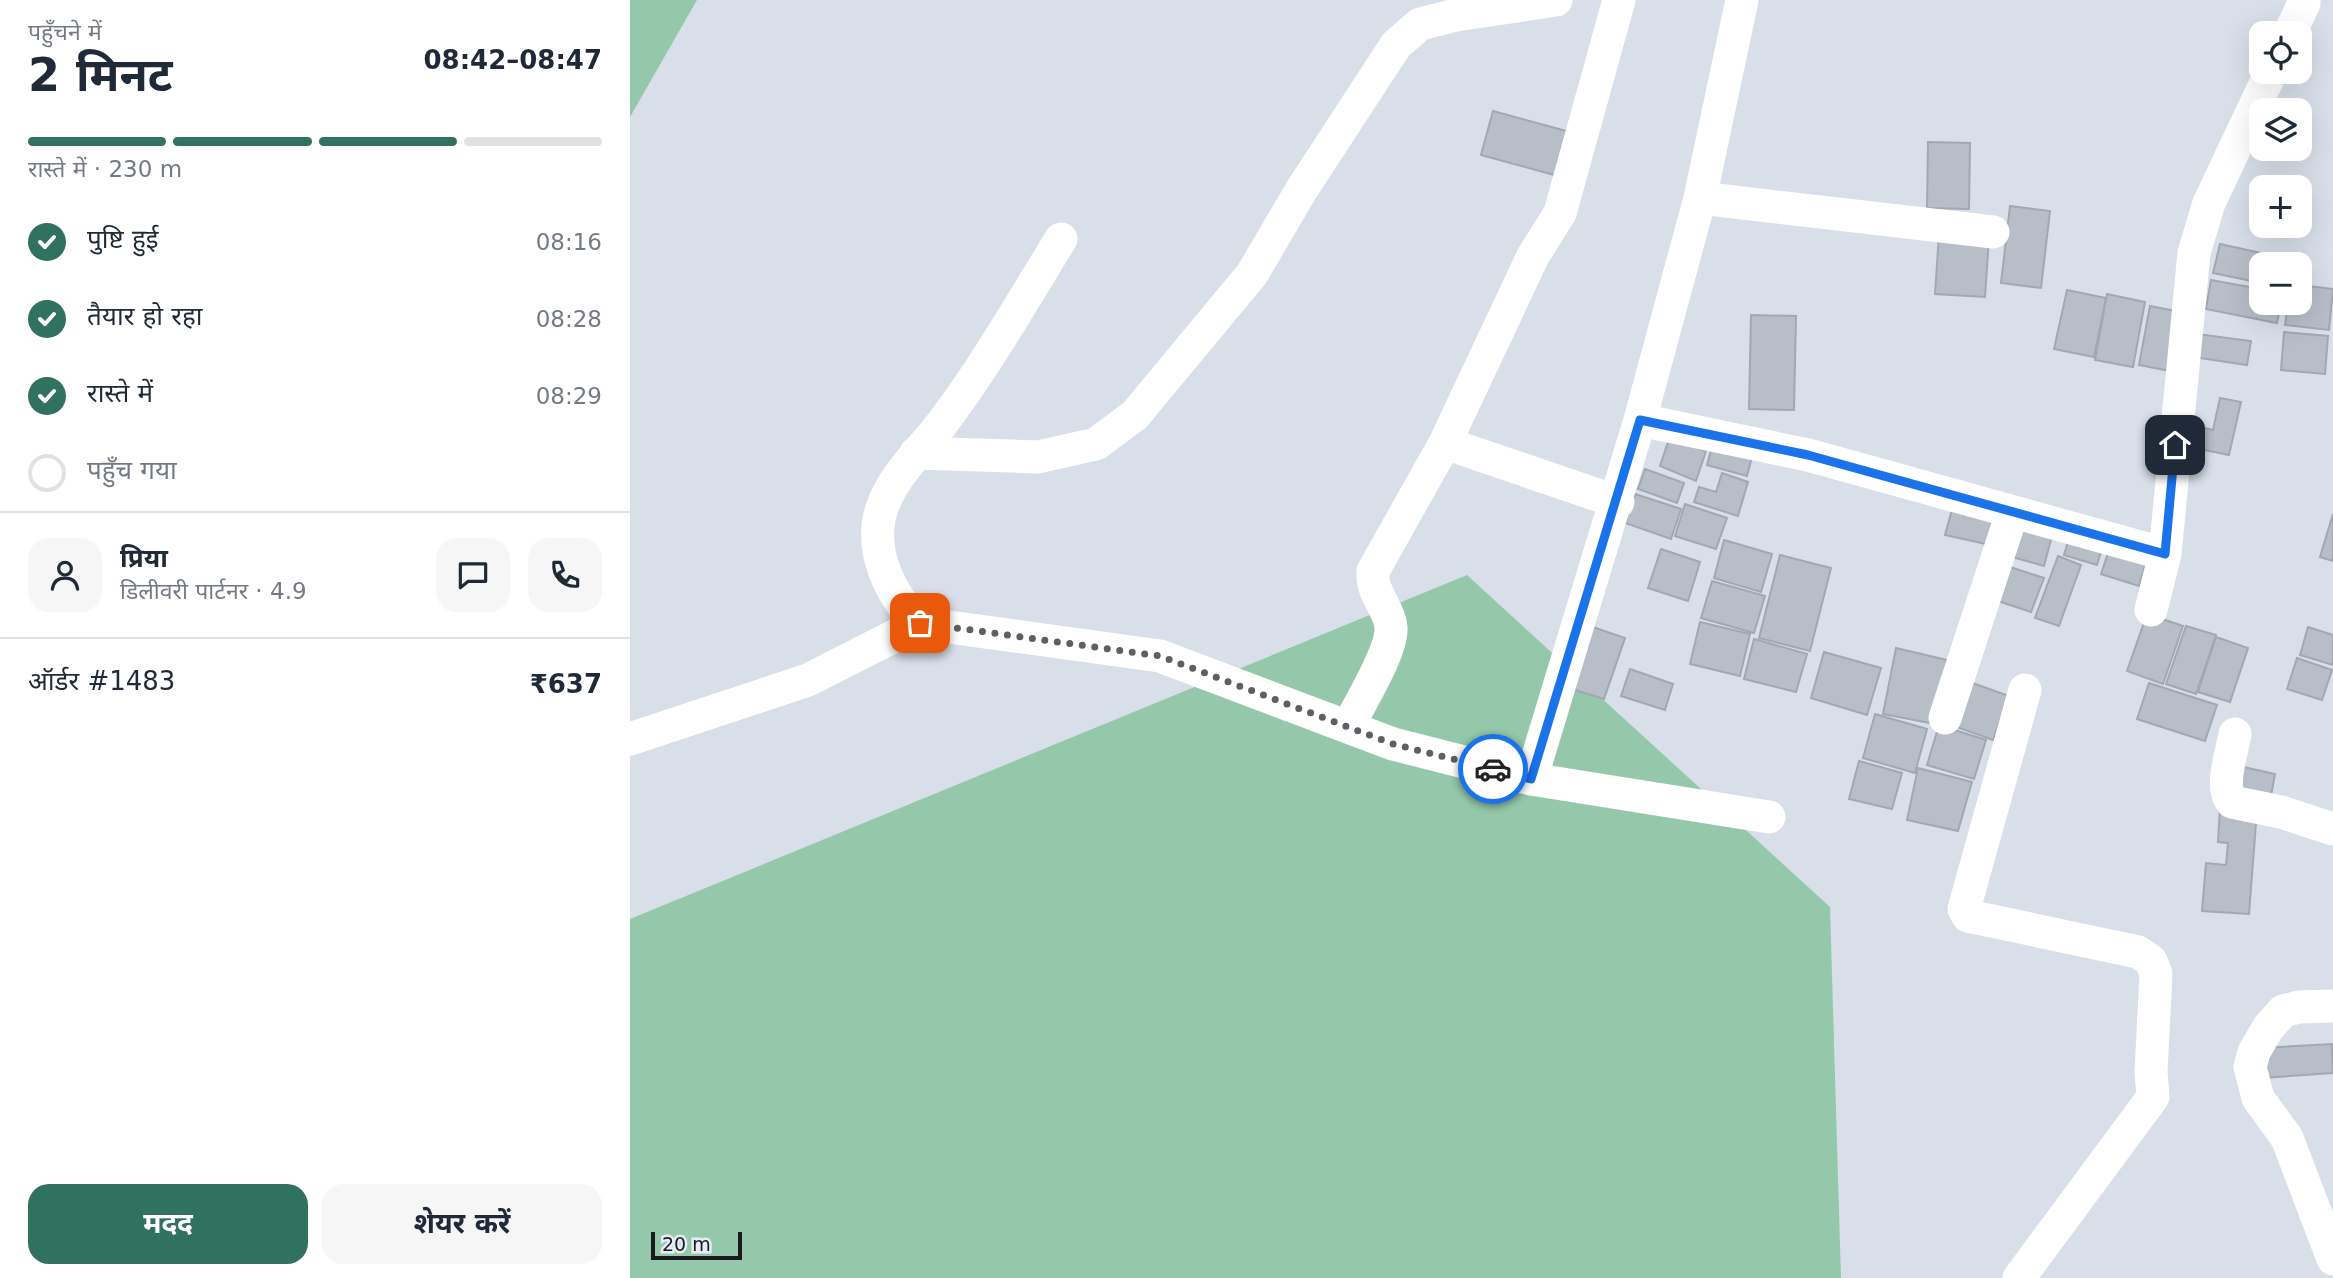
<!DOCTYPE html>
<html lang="hi">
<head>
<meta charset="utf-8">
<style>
  body { margin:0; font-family:"DejaVu Sans","Noto Sans Devanagari",sans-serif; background:#f6f6f7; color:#1f2937; height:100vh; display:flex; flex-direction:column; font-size:26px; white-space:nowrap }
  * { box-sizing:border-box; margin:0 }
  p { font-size:23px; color:#747a83 }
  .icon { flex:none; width:38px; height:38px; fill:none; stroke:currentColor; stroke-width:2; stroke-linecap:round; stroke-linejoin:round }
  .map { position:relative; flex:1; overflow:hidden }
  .details { display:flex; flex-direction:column; background:#fff; width:630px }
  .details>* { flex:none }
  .buttons { position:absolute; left:1619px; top:21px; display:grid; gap:14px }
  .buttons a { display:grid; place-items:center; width:63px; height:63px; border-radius:14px; background:#fff; box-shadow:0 7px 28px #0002; font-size:35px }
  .scale { position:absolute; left:21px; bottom:18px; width:91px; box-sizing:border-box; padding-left:7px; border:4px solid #191b1e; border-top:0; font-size:19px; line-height:24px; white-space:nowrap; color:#191b1e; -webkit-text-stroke:5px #e6ecf6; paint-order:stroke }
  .pin { position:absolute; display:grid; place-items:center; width:60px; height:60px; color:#fff; margin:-30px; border-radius:14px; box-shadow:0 4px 10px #0006 }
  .courier { position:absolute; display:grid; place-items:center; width:70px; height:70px; margin:-35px; border:5px solid #1a73e8; border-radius:50%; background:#fff; color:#222; box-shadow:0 2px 9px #0007 }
  .headline em { font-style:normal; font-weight:700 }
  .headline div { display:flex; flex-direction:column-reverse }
  .headline { display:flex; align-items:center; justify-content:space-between; height:119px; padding:0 28px }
  h1 { font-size:46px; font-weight:700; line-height:52px }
  .bar { display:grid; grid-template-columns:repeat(4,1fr); gap:10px 7px; align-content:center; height:84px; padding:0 28px }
  .bar i { height:9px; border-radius:5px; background:#e0e1e3 }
  .bar .active { background:#31715f }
  .bar p { grid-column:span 4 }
  .line { display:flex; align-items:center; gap:18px; padding:0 28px; border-top:2px solid #e0e1e3 }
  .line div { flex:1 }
  .round { display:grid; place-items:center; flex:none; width:74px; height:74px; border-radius:21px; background:#f6f6f7 }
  ol { padding:0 28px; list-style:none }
  li { display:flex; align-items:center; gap:21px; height:77px }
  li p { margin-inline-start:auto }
  li .icon { padding:7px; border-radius:50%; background:#31715f; color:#fff; stroke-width:4 }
  li:last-child { color:#747a83 }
  li i { width:38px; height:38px; border:4px solid #e0e1e3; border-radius:50% }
  .cta { display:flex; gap:14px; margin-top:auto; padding:14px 28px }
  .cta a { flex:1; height:80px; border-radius:21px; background:#31715f; color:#fff; font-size:28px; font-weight:700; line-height:80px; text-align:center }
  .cta a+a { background:#f6f6f7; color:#1f2937 }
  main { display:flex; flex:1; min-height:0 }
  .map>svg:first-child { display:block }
  .grass { fill:#95c8ab }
  .building { fill:#b8bec8; stroke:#a2a7b1; stroke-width:2 }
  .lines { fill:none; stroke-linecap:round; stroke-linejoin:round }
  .street { stroke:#fff; stroke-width:33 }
  .done { stroke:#5c6065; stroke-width:7; stroke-dasharray:0 12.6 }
  .route { stroke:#1a73e8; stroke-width:9 }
</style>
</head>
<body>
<main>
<section class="details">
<div class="headline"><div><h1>2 मिनट</h1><p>पहुँचने में</p></div><em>08:42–08:47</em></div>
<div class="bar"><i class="active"></i><i class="active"></i><i class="active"></i><i></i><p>रास्ते में · 230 m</p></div>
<ol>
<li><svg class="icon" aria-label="check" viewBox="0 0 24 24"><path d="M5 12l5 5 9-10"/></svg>पुष्टि हुई<p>08:16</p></li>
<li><svg class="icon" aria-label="check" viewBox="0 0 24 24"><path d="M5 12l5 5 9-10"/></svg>तैयार हो रहा<p>08:28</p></li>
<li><svg class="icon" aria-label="check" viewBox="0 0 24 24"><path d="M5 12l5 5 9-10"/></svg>रास्ते में<p>08:29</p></li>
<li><i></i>पहुँच गया</li>
</ol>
<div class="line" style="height:126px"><a class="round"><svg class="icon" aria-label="person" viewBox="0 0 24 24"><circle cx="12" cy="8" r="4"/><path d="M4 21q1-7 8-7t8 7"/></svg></a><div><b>प्रिया</b><p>डिलीवरी पार्टनर · 4.9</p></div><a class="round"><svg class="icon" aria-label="chat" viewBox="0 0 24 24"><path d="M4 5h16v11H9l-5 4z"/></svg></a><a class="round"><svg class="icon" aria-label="phone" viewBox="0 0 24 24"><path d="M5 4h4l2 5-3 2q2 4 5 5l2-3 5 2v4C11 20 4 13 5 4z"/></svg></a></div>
<div class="line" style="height:91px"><div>ऑर्डर #1483</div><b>₹637</b></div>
<div class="cta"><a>मदद</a><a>शेयर करें</a></div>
</section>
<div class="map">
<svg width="1703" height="1278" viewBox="0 0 1703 1278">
  <rect width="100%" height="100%" fill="#d9dfe9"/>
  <!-- grass -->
  <path class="grass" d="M 0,0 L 67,0 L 0,117 Z
    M 837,575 L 1200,907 L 1211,1278 L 0,1278 L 0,919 Z"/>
  <!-- building -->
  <path class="building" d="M 863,111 L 940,132 L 928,176 L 851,155 Z
    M 1298,142 L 1340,143 L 1339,209 L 1297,208 Z
    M 1380,206 L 1420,211 L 1411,288 L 1371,283 Z
    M 1309,234 L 1359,238 L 1355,297 L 1305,294 Z
    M 1590,244 L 1663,260 L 1662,264 L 1631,264 L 1631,283 L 1583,273 Z
    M 1581,280 L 1631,289 L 1631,303 L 1651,303 L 1647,323 L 1576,309 Z
    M 1670,285 L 1703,289 L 1699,330 L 1655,325 L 1658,303 L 1670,303 Z
    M 1437,290 L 1476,298 L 1464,357 L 1424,349 Z
    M 1477,294 L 1515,302 L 1503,367 L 1465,360 Z
    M 1520,306 L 1551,312 L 1540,371 L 1509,365 Z
    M 1121,315 L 1166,316 L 1164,410 L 1119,409 Z
    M 1654,332 L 1698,336 L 1695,374 L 1651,370 Z
    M 1567,334 L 1621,341 L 1617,365 L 1563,357 Z
    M 1590,398 L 1611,402 L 1599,455 L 1555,446 L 1560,425 L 1583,430 Z
    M 1039,439 L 1076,451 L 1066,481 L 1030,466 Z
    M 1083,443 L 1123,453 L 1117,476 L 1077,465 Z
    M 1015,469 L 1054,483 L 1047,503 L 1008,489 Z
    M 1092,473 L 1118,482 L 1108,516 L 1064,502 L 1069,487 L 1086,492 Z
    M 1005,494 L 1051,509 L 1041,539 L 995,523 Z
    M 1055,504 L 1097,518 L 1086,549 L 1045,536 Z
    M 1323,506 L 1372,517 L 1365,546 L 1315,535 Z
    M 1703,514 L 1703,561 L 1690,557 Z
    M 1389,522 L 1423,532 L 1414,566 L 1379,556 Z
    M 1441,532 L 1474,542 L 1467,565 L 1434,555 Z
    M 1094,540 L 1142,554 L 1131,592 L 1084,578 Z
    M 1481,544 L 1518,555 L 1509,586 L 1471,574 Z
    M 1031,549 L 1070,562 L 1058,601 L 1018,588 Z
    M 1150,555 L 1201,568 L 1180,651 L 1129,638 Z
    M 1428,556 L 1451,565 L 1429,626 L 1405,618 Z
    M 1377,566 L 1414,578 L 1401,612 L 1365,600 Z
    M 1082,581 L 1135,596 L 1124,633 L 1071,618 Z
    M 1517,614 L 1553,626 L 1533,684 L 1497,671 Z
    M 1070,622 L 1120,634 L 1110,676 L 1060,664 Z
    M 960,626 L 995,638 L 974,699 L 939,688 Z
    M 1556,626 L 1586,635 L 1566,694 L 1536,684 Z
    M 1678,627 L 1703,635 L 1703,665 L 1670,655 Z
    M 1586,637 L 1618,648 L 1600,702 L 1568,692 Z
    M 1124,639 L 1177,654 L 1166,692 L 1114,679 Z
    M 1266,648 L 1317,660 L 1300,723 L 1253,714 Z
    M 1194,652 L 1251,668 L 1237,715 L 1181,698 Z
    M 1667,658 L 1702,670 L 1692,700 L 1657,689 Z
    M 1000,669 L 1043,684 L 1035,710 L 991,696 Z
    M 1337,681 L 1379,696 L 1363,740 L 1321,725 Z
    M 1519,683 L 1587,705 L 1575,741 L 1507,719 Z
    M 1245,714 L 1297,729 L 1285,773 L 1233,758 Z
    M 1309,725 L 1356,740 L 1344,779 L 1297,765 Z
    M 1229,761 L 1272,773 L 1262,809 L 1219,799 Z
    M 1609,766 L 1645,774 L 1641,796 L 1604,787 Z
    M 1288,768 L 1342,782 L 1328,831 L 1277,820 Z
    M 1590,808 L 1627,810 L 1619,914 L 1572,911 L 1576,863 L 1596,865 L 1598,843 L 1588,842 Z
    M 1702,1044 L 1703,1073 L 1633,1078 L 1631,1048 Z"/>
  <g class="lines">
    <!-- street -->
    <path class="street" d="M 1660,33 L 1674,3
      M 1070,198 L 1363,232
      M 431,239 C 393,300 357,364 313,422 C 292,450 263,475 252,508 C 238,549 260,597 290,623 L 530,656 L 763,744 L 901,779 L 1010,420 L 1070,198 L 1112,0
      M 1010,420 L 1178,455 L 1535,554
      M 815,443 L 988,502
      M 286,453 L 408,457 L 466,444 L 505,415 L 622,274 L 672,189 L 766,45 L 790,24 L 826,15 L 926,0
      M 1521,610 L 1535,554 L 1564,253 L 1579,203 L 1641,72
      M 1315,718 L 1382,513
      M 718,727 C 729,704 763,651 761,627 C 759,607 741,594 743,571 L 815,443 L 903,256 L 930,213 L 989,0
      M 1605,734 C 1602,753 1589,787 1602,802 L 1651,812 L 1703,829
      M 0,739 L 178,680 L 290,623
      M 901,779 L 1139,817
      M 1703,1006 L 1669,1007 L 1653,1011 L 1638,1028 L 1624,1052 L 1620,1067 L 1628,1098 L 1657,1138 L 1703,1259
      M 1389,1278 L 1523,1097 L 1521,1072 L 1526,974 L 1521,961 L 1508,952 L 1338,916 L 1334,909 L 1395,690"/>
  </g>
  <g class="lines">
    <!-- done -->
    <path class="done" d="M 290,623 L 530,656 L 763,744 L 863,769"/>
    <!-- route -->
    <path class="route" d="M 863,769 L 901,779 L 1010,420 L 1178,455 L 1535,554 L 1545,445"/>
  </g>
</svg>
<div class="buttons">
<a><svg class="icon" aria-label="locate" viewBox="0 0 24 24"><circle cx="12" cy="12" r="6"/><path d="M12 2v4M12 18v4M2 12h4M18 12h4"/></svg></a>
<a><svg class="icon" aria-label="layers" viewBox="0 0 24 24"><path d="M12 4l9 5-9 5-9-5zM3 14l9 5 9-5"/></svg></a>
<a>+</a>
<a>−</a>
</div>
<div class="scale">20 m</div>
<div class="pin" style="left:290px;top:623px;background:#ea580c"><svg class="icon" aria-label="bag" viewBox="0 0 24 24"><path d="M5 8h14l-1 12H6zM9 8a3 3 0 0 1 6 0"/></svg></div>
<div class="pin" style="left:1545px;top:445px;background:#1f2937"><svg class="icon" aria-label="home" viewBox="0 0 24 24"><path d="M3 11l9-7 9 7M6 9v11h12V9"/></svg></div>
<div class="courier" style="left:863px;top:769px"><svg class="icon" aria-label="car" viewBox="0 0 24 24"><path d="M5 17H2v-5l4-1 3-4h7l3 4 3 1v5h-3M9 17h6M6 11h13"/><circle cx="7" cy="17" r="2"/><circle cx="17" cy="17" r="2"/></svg></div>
</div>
</main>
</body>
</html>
